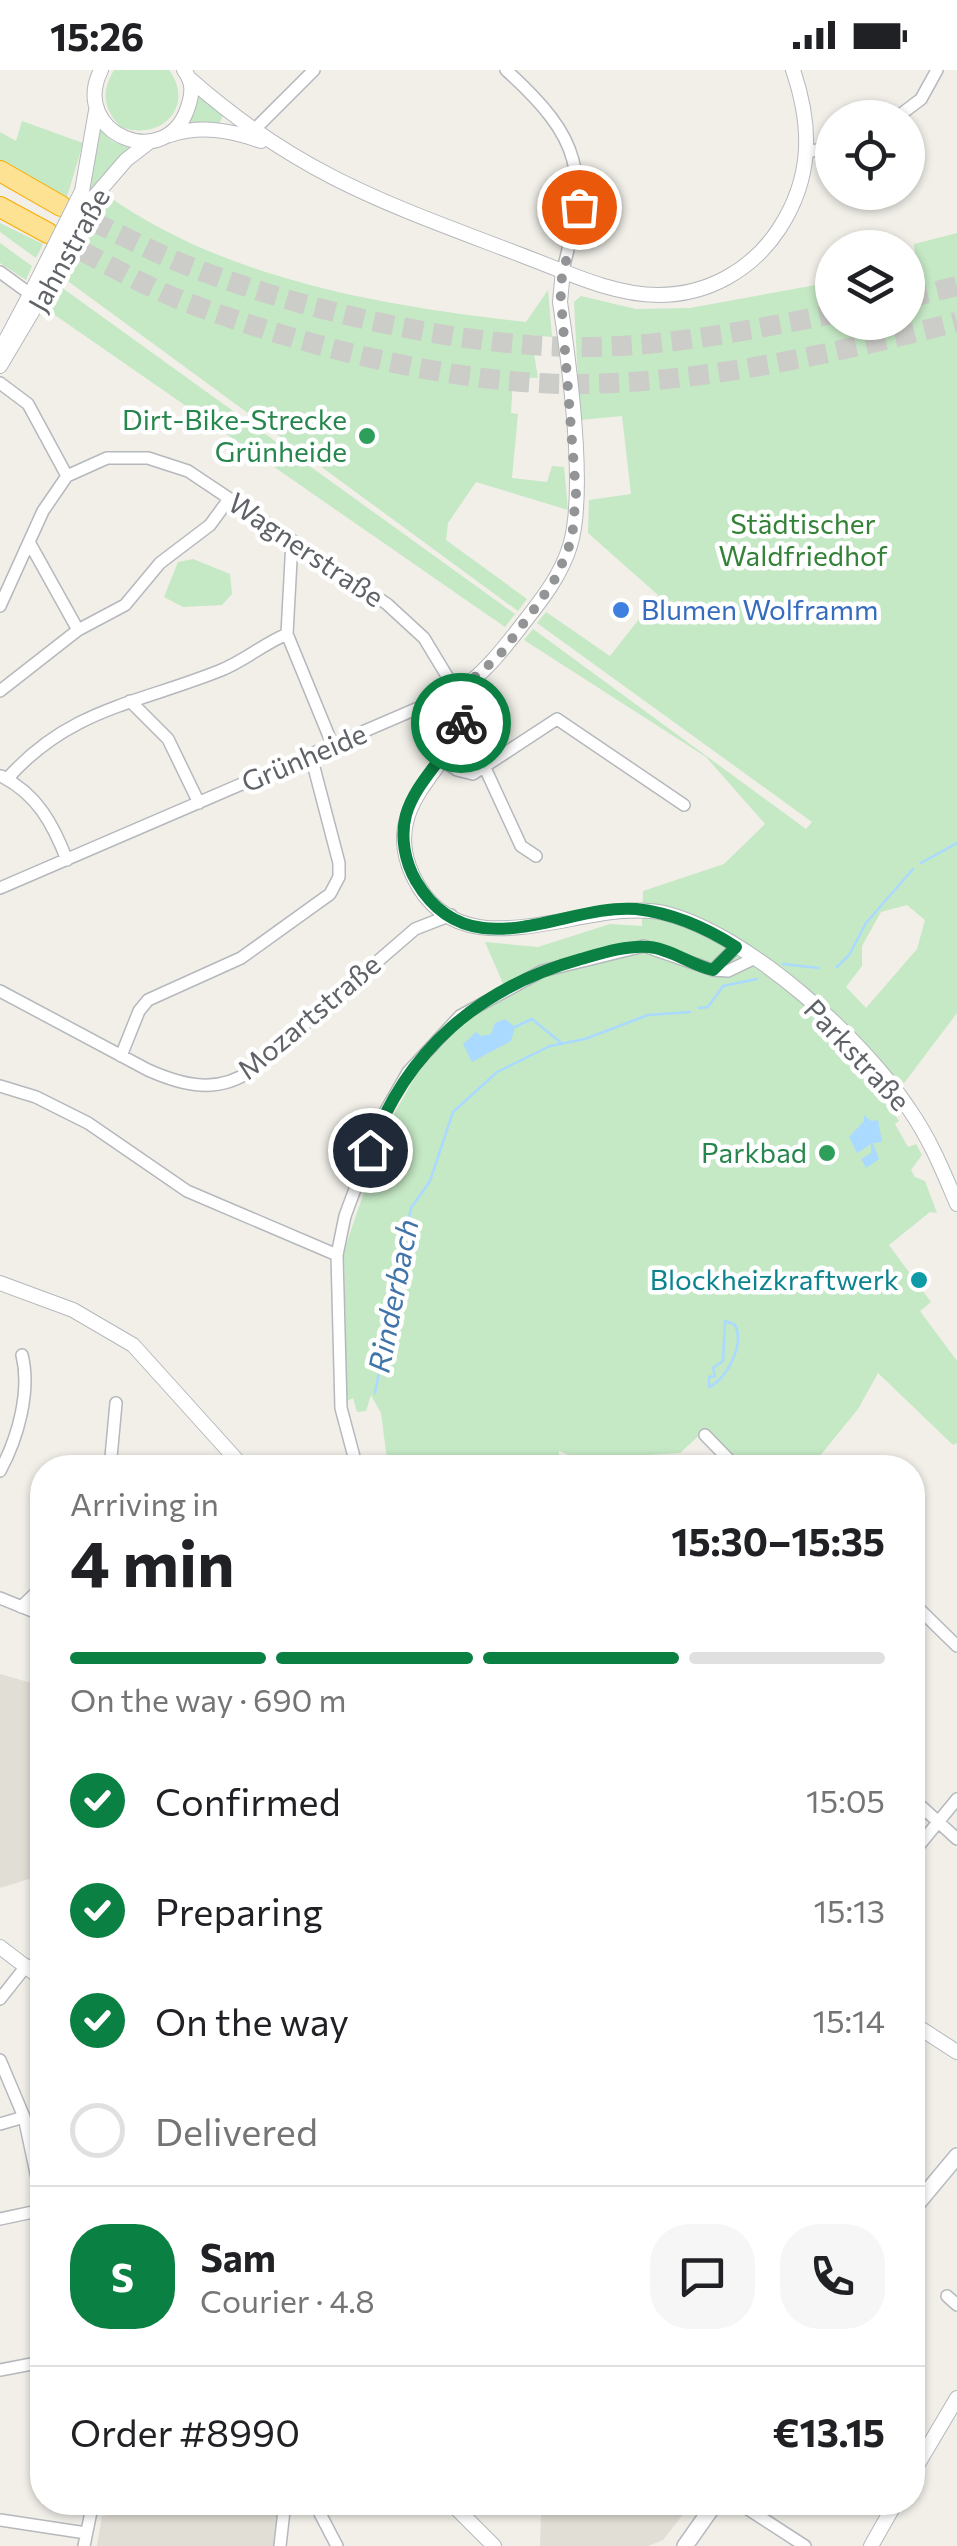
<!DOCTYPE html>
<html lang="en">
<head>
<meta charset="utf-8">
<style>
  body { margin:0; font-family:Commissioner,sans-serif; background:#f6f6f6; color:#202124; height:100vh; display:flex; flex-direction:column; font-size:38px; white-space:nowrap }
  * { box-sizing:border-box; margin:0 }
  p { font-size:32px; color:#757577 }
  .icon { flex:none; width:55px; height:55px; fill:none; stroke:currentColor; stroke-width:2; stroke-linecap:round; stroke-linejoin:round }
  .map { position:relative; flex:1; overflow:hidden }
  .details { position:absolute; left:30px; top:1385px; width:895px; height:1060px; display:flex; flex-direction:column; background:#fff; border-radius:40px; box-shadow:0 2px 8px #0004 }
  .details>* { flex:none }
  .controls { position:absolute; left:815px; top:30px; display:grid; gap:20px }
  .controls a { display:grid; place-items:center; width:110px; height:110px; border-radius:50%; background:#fff; box-shadow:0 2px 8px #0004; font-size:50px }
  .pin { position:absolute; display:grid; place-items:center; width:85px; height:85px; color:#fff; margin:-42px; border:5px solid #fff; border-radius:50%; box-shadow:0 2px 10px #0007 }
  .courier { position:absolute; display:grid; place-items:center; width:100px; height:100px; margin:-50px; border:8px solid #0b8043; border-radius:50%; background:#fff; color:#222; box-shadow:0 2px 12px #0007 }
  .overview em { font-style:normal; font-weight:700 }
  .overview div { display:flex; flex-direction:column-reverse }
  .overview { display:flex; align-items:center; justify-content:space-between; height:170px; padding:0 40px }
  h1 { font-size:65px; font-weight:700; line-height:75px }
  .bar { display:grid; grid-template-columns:repeat(4,1fr); gap:15px 10px; align-content:center; height:120px; padding:0 40px }
  .bar i { height:12px; border-radius:8px; background:#e0e0e0 }
  .bar .on { background:#0b8043 }
  .bar p { grid-column:span 4 }
  .line { display:flex; align-items:center; gap:25px; padding:0 40px; border-top:2px solid #e0e0e0 }
  .line div { flex:1 }
  .round { display:grid; place-items:center; flex:none; width:105px; height:105px; border-radius:40px; background:#f6f6f6 }
  ol { padding:0 40px; list-style:none }
  li { display:flex; align-items:center; gap:30px; height:110px }
  li p { margin-inline-start:auto }
  li .icon { padding:10px; border-radius:50%; background:#0b8043; color:#fff; stroke-width:4 }
  li:last-child { color:#757577 }
  li i { width:55px; height:55px; border:5px solid #e0e0e0; border-radius:50% }
  .status { display:flex; justify-content:space-between; align-items:center; height:70px; padding:0 50px; background:#fff; direction:ltr }
  .status svg { height:28px; fill:currentColor }
  .map>svg:first-child { display:block }
  .education { fill:#e1ded6 }
  .green { fill:#c5e8c5; fill-rule:evenodd }
  .water { fill:#aadaff }
  .lines { fill:none; stroke-linecap:round; stroke-linejoin:round }
  .stream { stroke:#aadaff; stroke-width:2.5 }
  .motorway-tunnel { stroke:#ccccc8; stroke-width:20; stroke-dasharray:20 10; stroke-linecap:butt }
  .minor-casing { stroke:#b5b8bc; stroke-width:14 }
  .tertiary-casing { stroke:#b5b8bc; stroke-width:16 }
  .secondary-casing { stroke:#b6babf; stroke-width:18 }
  .motorway-casing { stroke:#f9ab00; stroke-width:22 }
  .minor { stroke:#fff; stroke-width:11 }
  .tertiary { stroke:#fff; stroke-width:14 }
  .secondary { stroke:#fff; stroke-width:15 }
  .motorway { stroke:#fde293; stroke-width:20 }
  .tertiary-bridge-casing { stroke:#b5b8bc; stroke-width:16; stroke-linecap:butt }
  .tertiary-bridge { stroke:#fff; stroke-width:14 }
  .done { stroke:#929495; stroke-width:10; stroke-dasharray:0 18 }
  .route { stroke:#0b8043; stroke-width:12 }
  .leisure-dot { fill:#2e9e5b; stroke:#fff; stroke-width:4 }
  .shop-dot { fill:#3f7fe0; stroke:#fff; stroke-width:4 }
  .culture-dot { fill:#0f9aa8; stroke:#fff; stroke-width:4 }
  .labels { text-anchor:middle; stroke-width:9; stroke-linejoin:round; paint-order:stroke }
  .street-label { font-size:28px; fill:#5f6368; stroke:#fff }
  .leisure-label { font-size:28px; fill:#27864d; stroke:#fff; text-anchor:end }
  .park-label { font-size:28px; fill:#348238; stroke:#fff }
  .shop-label { font-size:28px; fill:#366cbe; stroke:#fff; text-anchor:start }
  .culture-label { font-size:28px; fill:#0d838f; stroke:#fff; text-anchor:end }
  .water-label { font-size:30px; font-style:italic; fill:#4174aa; stroke:#fff }
</style>
</head>
<body>
<div class="status"><b>15:26</b><svg viewBox="0 0 49 12"><path d="M0 12V9h3v3zM5 12V6h3v6zM10 12V3h3v9zM15 12V0h3v12zM26 1h20v11H26zM47 4h2v5h-2z"/></svg></div>
<div class="map">
<svg width="957" height="2476" viewBox="0 0 957 2476">
  <rect width="100%" height="100%" fill="#f1efe8"/>
  <!-- education -->
  <path class="education" d="M 0,1604 L 42,1616 L 42,1805 L 0,1818 Z
    M 191,2433 L 280,2433 L 278,2476 L 97,2476 L 102,2446 L 186,2437 Z
    M 551,2433 L 551,2432 L 692,2433 L 663,2470 L 648,2476 L 540,2476 L 541,2446 Z"/>
  <!-- green -->
  <path class="green" d="M 114,0 L 169,0 C 196,37 160,72 121,57 C 103,39 101,22 114,0 Z
    M 199,24 L 223,46 L 218,55 L 187,56 Z
    M 22,51 L 83,73 L 67,127 L 0,90 L 0,62 L 16,71 Z
    M 99,58 L 112,71 L 132,79 L 102,106 L 90,125 L 86,124 Z
    M 108,126 C 227,210 384,236 526,252 L 548,220 L 552,267 L 531,265 L 538,308 L 513,307 L 511,343 L 518,344 L 512,408 L 547,412 L 552,396 L 564,397 L 568,440 L 476,412 L 448,453 L 446,470 L 527,529 L 518,541 L 65,209 Z
    M 0,153 L 43,174 L 36,188 L 0,162 Z
    M 957,163 L 957,943 L 905,1012 L 881,1025 L 899,1051 L 895,1054 L 908,1077 L 916,1074 L 922,1085 L 911,1100 L 915,1107 L 925,1111 L 937,1143 L 930,1142 L 889,1175 L 931,1232 L 920,1241 L 957,1291 L 957,1373 L 953,1375 L 878,1303 L 858,1339 L 811,1397 L 742,1397 L 704,1361 L 680,1383 L 616,1387 L 594,1395 L 559,1381 L 559,1394 L 388,1397 L 381,1343 L 371,1325 L 366,1341 L 357,1342 L 353,1328 L 347,1331 L 344,1181 L 385,1060 L 418,1002 L 448,967 L 466,949 L 508,925 L 485,872 L 538,877 L 610,854 L 642,856 L 643,821 L 724,794 L 765,754 L 706,687 L 524,570 L 533,559 L 806,759 L 812,752 L 537,553 L 546,542 L 610,586 L 658,525 L 588,463 L 589,430 L 631,424 L 622,346 L 580,350 L 574,232 L 581,226 L 636,239 L 690,238 L 832,212 L 832,252 L 908,252 L 908,188 L 915,185 L 914,174 ZM 907,835 L 925,850 L 917,879 L 866,938 L 846,917 L 862,896 L 862,876 L 881,842 Z
    M 0,173 L 32,196 L 26,210 L 0,193 Z
    M 61,217 L 515,544 L 505,557 L 49,241 Z
    M 193,489 L 230,504 L 232,524 L 222,535 L 183,537 L 164,527 L 178,492 Z"/>
  <!-- water -->
  <path class="water" d="M 505,949 L 515,957 L 511,971 L 472,992 L 463,974 L 476,962 L 481,966 L 491,964 L 495,953 Z
    M 864,1045 L 871,1051 L 878,1050 L 882,1072 L 873,1073 L 879,1089 L 866,1098 L 861,1089 L 871,1083 L 871,1074 L 857,1083 L 849,1067 L 864,1051 Z"/>
  <g class="lines">
    <!-- stream -->
    <path class="stream" d="M 921,793 L 957,773
      M 783,894 L 818,898
      M 837,897 L 849,885 L 866,853 L 913,799
      M 699,938 L 708,937 L 723,916 L 757,909
      M 515,957 L 532,949 L 560,972
      M 725,1253 L 723,1291 L 713,1298 L 715,1306 L 709,1307 L 709,1317 C 727,1309 745,1274 735,1255 L 725,1251
      M 375,1323 L 411,1138 L 430,1111 L 453,1042 L 497,1002 L 550,976 L 585,969 L 648,945 L 690,942"/>
    <!-- motorway-tunnel -->
    <path class="motorway-tunnel" d="M 65,138 C 108,158 151,182 196,199 C 309,242 463,277 583,277 C 667,277 751,260 832,244
      M 55,167 C 99,189 144,217 191,234 C 305,277 461,316 583,314 C 710,312 835,283 957,252
      M 908,228 L 957,216"/>
    <!-- minor casing -->
    <g class="minor-casing">
      <path id="minor" d="M 506,0 C 583,70 588,102 563,200
        M 896,48 L 921,29 L 937,0
        M 251,63 L 314,0
        M 807,82 L 832,77
        M 0,202 L 37,229
        M 0,313 L 28,334 L 67,406
        M 292,471 L 287,564 L 333,676
        M 29,472 L 78,560
        M 0,536 L 43,441 L 67,406 L 107,388 L 148,388 L 188,401 L 387,534 L 424,568 L 456,621
        M 0,621 L 78,560 L 125,535 L 160,493 L 210,455 L 229,429
        M 130,631 L 168,669 L 199,733
        M 440,689 L 457,700 L 473,704 L 557,649 L 684,735
        M 485,698 L 521,776 L 536,786
        M 1,706 C 37,724 53,754 67,790
        M 7,709 C 69,639 136,634 219,601 C 243,592 263,574 287,564
        M 0,818 L 460,620
        M 713,900 L 736,877
        M 0,921 L 148,1000 C 184,1016 218,1024 252,1000 L 415,859 L 451,845
        M 121,986 L 139,941 L 148,930 L 241,888 L 330,824 L 339,807 L 339,793 L 311,686
        M 0,1016 L 36,1027 L 88,1053 L 187,1121 L 337,1185
        M 705,1365 L 737,1398
        M 110,1398 L 116,1333
        M 357,1398 L 341,1338 L 337,1185 L 345,1146 L 381,1049 L 408,1002 L 460,946 L 542,901 L 644,876 L 713,900 L 728,901 L 753,889
        M 0,1401 C 18,1368 31,1321 22,1285
        M 0,1528 L 42,1545
        M 912,1532 L 957,1576
        M 21,1537 L 42,1517
        M 912,1728 L 957,1769
        M 912,1784 L 957,1729
        M 0,1929 L 27,1895
        M 0,1990 L 24,2047 L 42,2131
        M 0,2054 L 24,2047
        M 0,2149 L 42,2140
        M 947,2226 L 957,2235
        M 0,2300 L 42,2292
        M 314,2432 L 337,2476
        M 737,2432 L 805,2476
        M 0,2450 L 86,2463
        M 84,2476 L 93,2432
        M 280,2476 L 285,2432"/>
    </g>
    <!-- tertiary casing -->
    <g class="tertiary-casing">
      <path id="tertiary" d="M 101,0 C 69,64 167,104 188,37 C 193,22 193,12 184,0
        M 190,9 C 300,106 388,134 521,185 C 564,201 612,225 658,225 C 708,225 752,200 779,159 C 813,107 812,56 793,0
        M 170,65 C 201,55 230,60 261,71
        M 82,121 L 96,41
        M 95,126 L 126,90 L 148,73
        M 563,200 L 560,232 C 569,292 587,420 570,476 C 560,508 539,533 518,560 C 500,583 484,603 460,620 C 485,686 372,720 413,806 C 462,909 585,825 664,843 C 747,863 863,969 909,1039 C 930,1069 943,1101 957,1134
        M 0,281 L 35,215
        M 0,296 L 44,222
        M 0,1213 L 73,1240 L 133,1275 L 244,1398
        M 0,1877 L 42,1909
        M 912,1953 L 957,1982
        M 912,2404 L 957,2328
        M 450,2432 L 494,2476
        M 871,2476 L 896,2432"/>
    </g>
    <!-- secondary casing -->
    <g class="secondary-casing">
      <path id="secondary" d="M 912,2140 L 957,2086
        M 685,2476 L 716,2432"/>
    </g>
    <!-- motorway casing -->
    <g class="motorway-casing">
      <path id="motorway" d="M 0,101 L 61,136
        M 0,137 L 48,163"/>
    </g>
    <!-- minor -->
    <use href="#minor" class="minor"/>
    <!-- tertiary -->
    <use href="#tertiary" class="tertiary"/>
    <!-- secondary -->
    <use href="#secondary" class="secondary"/>
    <!-- motorway -->
    <use href="#motorway" class="motorway"/>
    <!-- tertiary-bridge casing -->
    <g class="tertiary-bridge-casing">
      <path id="tertiary-bridge" d="M 35,215 L 82,121
        M 44,222 L 95,126"/>
    </g>
    <!-- tertiary-bridge -->
    <use href="#tertiary-bridge" class="tertiary-bridge"/>
  </g>
  <g class="lines">
    <!-- done -->
    <path class="done" d="M 461,653 L 464,630 L 460,620 L 499,586 L 538,534 L 557,506 L 572,469 L 576,423 L 560,216 L 579,137"/>
    <!-- route -->
    <path class="route" d="M 370,1080 C 406,980 480,917 581,889 C 602,883 627,875 649,877 C 671,879 691,895 713,900 L 736,877 C 705,857 672,843 636,839 C 565,833 470,903 416,811 C 405,792 400,767 406,745 C 416,710 448,687 461,653"/>
  </g>
  <!-- markers -->
  <g class="leisure-dot">
    <circle cx="367" cy="366" r="10"/>
    <circle cx="827" cy="1083" r="10"/>
  </g>
  <circle class="shop-dot" cx="621" cy="540" r="10"/>
  <circle class="culture-dot" cx="919" cy="1210" r="10"/>
  <g class="labels">
    <!-- street labels -->
    <g class="street-label">
      <text transform="translate(69 180) rotate(-61)" y="10">Jahnstraße</text>
      <text transform="translate(306 480) rotate(34)" y="10">Wagnerstraße</text>
      <text transform="translate(304 688) rotate(-23)" y="10">Grünheide</text>
      <text transform="translate(309 947) rotate(-40)" y="10">Mozartstraße</text>
      <text transform="translate(857 985) rotate(47)" y="10">Parkstraße</text>
    </g>
    <!-- leisure labels -->
    <g class="leisure-label">
      <text x="347" y="360">Dirt-Bike-Strecke<tspan x="347" dy="32">Grünheide</tspan></text>
      <text x="807" y="1093">Parkbad</text>
    </g>
    <!-- park labels -->
    <g class="park-label">
      <text x="803" y="464">Städtischer<tspan x="803" dy="32">Waldfriedhof</tspan></text>
    </g>
    <!-- shop labels -->
    <g class="shop-label">
      <text x="641" y="550">Blumen Wolframm</text>
    </g>
    <!-- culture labels -->
    <g class="culture-label">
      <text x="899" y="1220">Blockheizkraftwerk</text>
    </g>
    <!-- water labels -->
    <g class="water-label">
      <text transform="translate(394 1226) rotate(-79)" y="10">Rinderbach</text>
    </g>
  </g>
</svg>
<div class="controls">
<a><svg class="icon" aria-label="locate" viewBox="0 0 24 24"><circle cx="12" cy="12" r="6"/><path d="M12 2v4M12 18v4M2 12h4M18 12h4"/></svg></a>
<a><svg class="icon" aria-label="layers" viewBox="0 0 24 24"><path d="M12 4l9 5-9 5-9-5zM3 14l9 5 9-5"/></svg></a>
</div>
<div class="pin" style="left:579px;top:137px;background:#ea580c"><svg class="icon" aria-label="bag" viewBox="0 0 24 24"><path d="M5 8h14l-1 12H6zM9 8a3 3 0 0 1 6 0"/></svg></div>
<div class="pin" style="left:370px;top:1080px;background:#1f2937"><svg class="icon" aria-label="home" viewBox="0 0 24 24"><path d="M3 11l9-7 9 7M6 9v11h12V9"/></svg></div>
<div class="courier" style="left:461px;top:653px"><svg class="icon" aria-label="bike" viewBox="0 0 24 24"><circle cx="6" cy="16" r="4"/><circle cx="18" cy="16" r="4"/><path d="M6 16l4-8h5l3 8M10 8l3 8H6M13 5h3"/></svg></div>
<section class="details">
<div class="overview"><div><h1>4 min</h1><p>Arriving in</p></div><em>15:30–15:35</em></div>
<div class="bar"><i class="on"></i><i class="on"></i><i class="on"></i><i></i><p>On the way · 690 m</p></div>
<ol>
<li><svg class="icon" aria-label="check" viewBox="0 0 24 24"><path d="M5 12l5 5 9-10"/></svg>Confirmed<p>15:05</p></li>
<li><svg class="icon" aria-label="check" viewBox="0 0 24 24"><path d="M5 12l5 5 9-10"/></svg>Preparing<p>15:13</p></li>
<li><svg class="icon" aria-label="check" viewBox="0 0 24 24"><path d="M5 12l5 5 9-10"/></svg>On the way<p>15:14</p></li>
<li><i></i>Delivered</li>
</ol>
<div class="line" style="height:180px"><b class="round" style="background:#0b8043;color:#fff">S</b><div><b>Sam</b><p>Courier · 4.8</p></div><a class="round"><svg class="icon" aria-label="chat" viewBox="0 0 24 24"><path d="M4 5h16v11H9l-5 4z"/></svg></a><a class="round"><svg class="icon" aria-label="phone" viewBox="0 0 24 24"><path d="M5 4h4l2 5-3 2q2 4 5 5l2-3 5 2v4C11 20 4 13 5 4z"/></svg></a></div>
<div class="line" style="height:130px"><div>Order #8990</div><b>€13.15</b></div>
</section>
</div>
</body>
</html>
